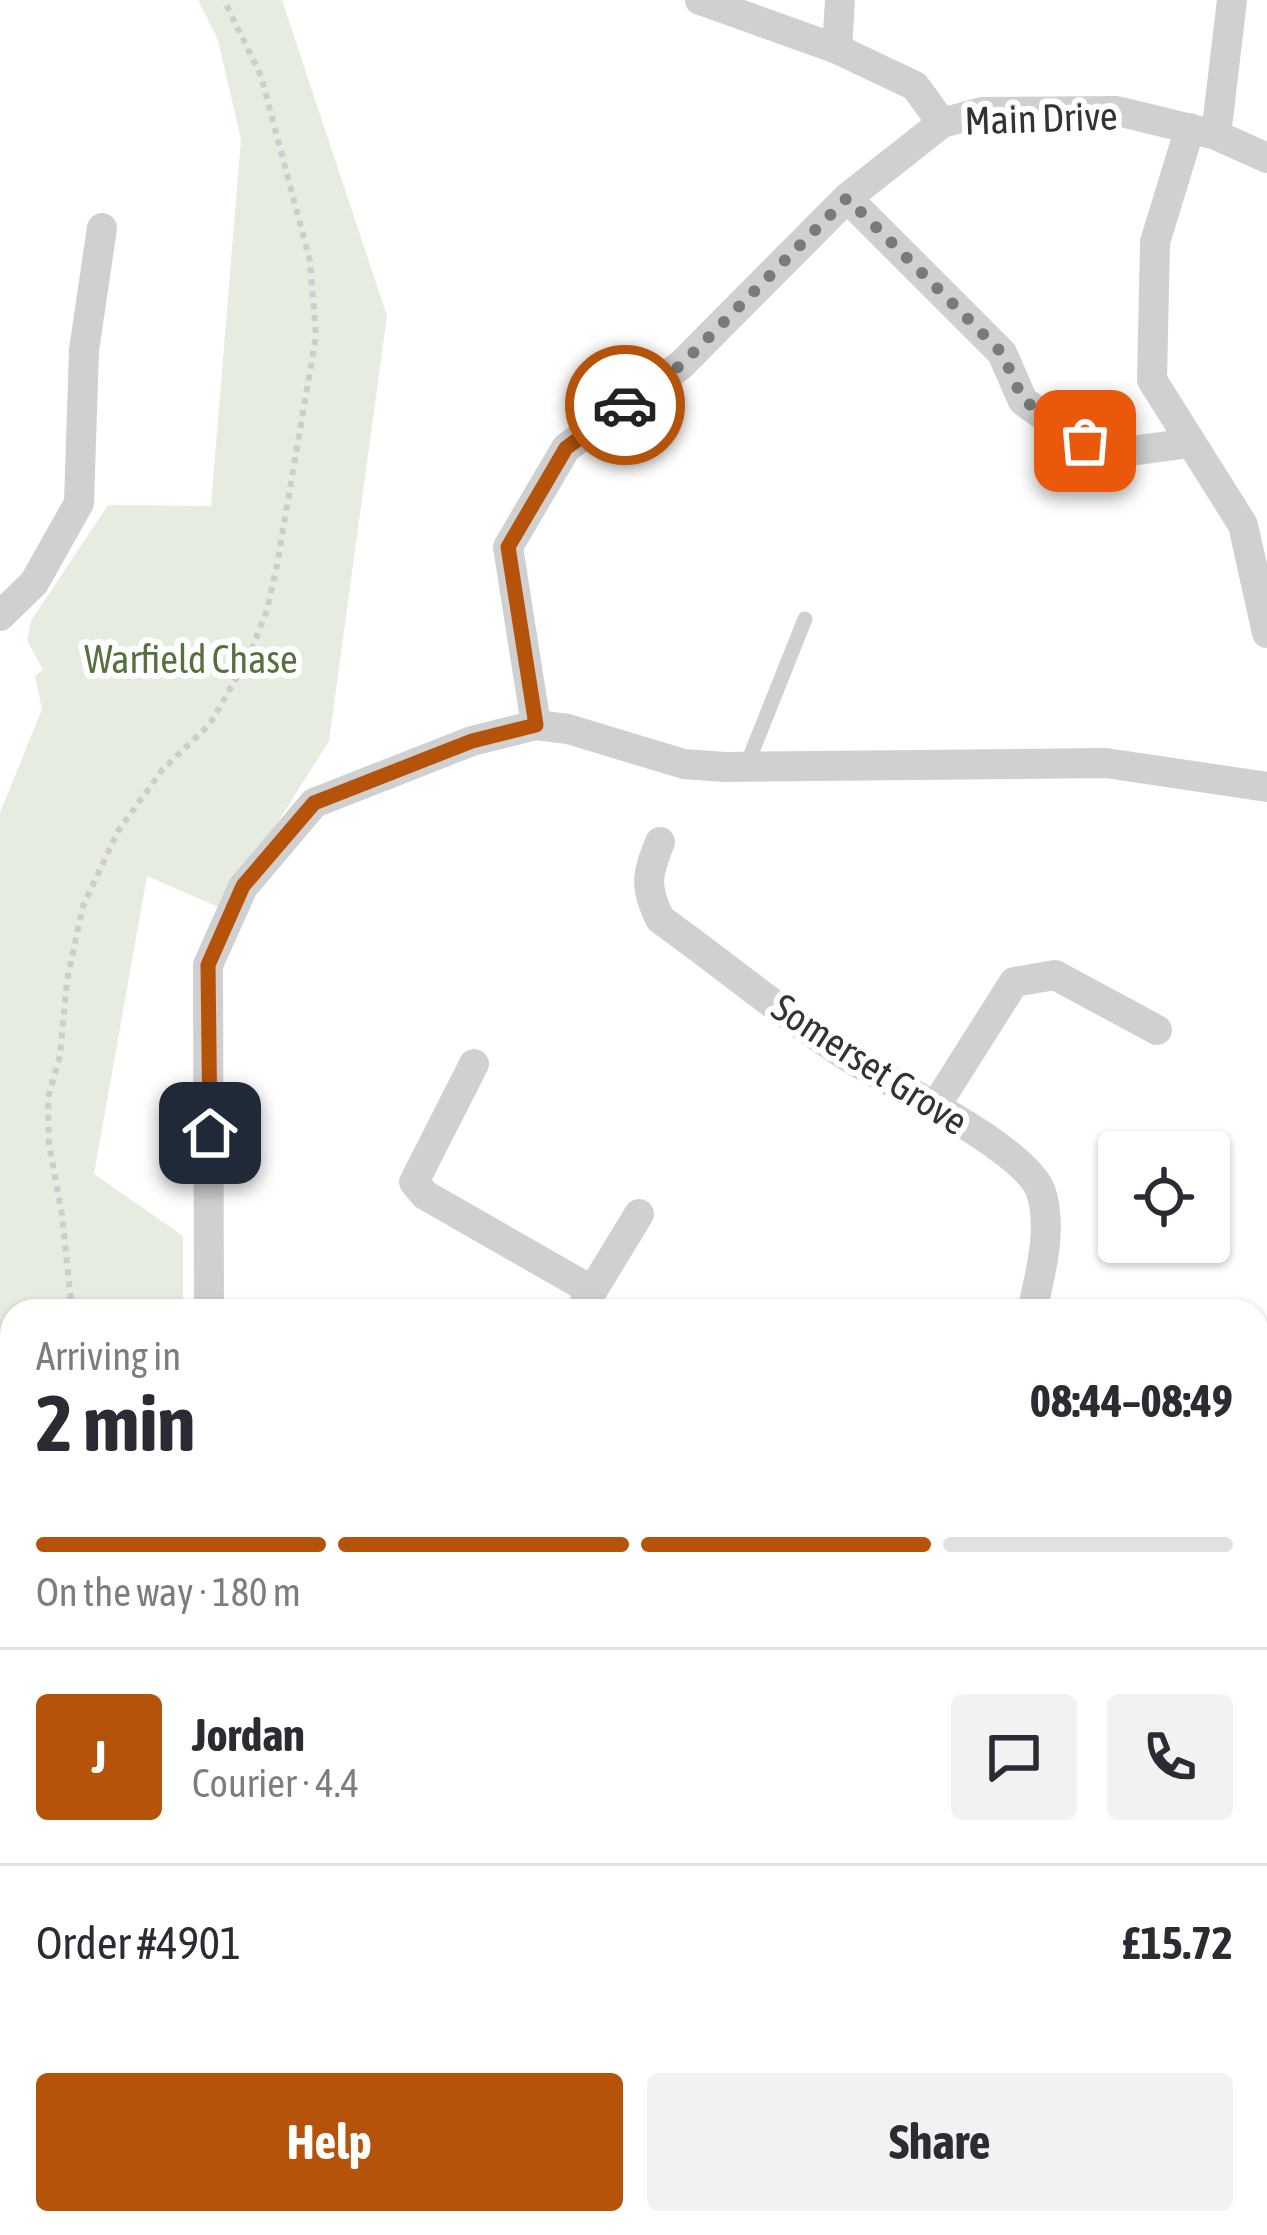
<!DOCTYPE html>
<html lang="en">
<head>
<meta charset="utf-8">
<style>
  body { margin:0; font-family:"Asap Condensed",sans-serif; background:#f2f2f3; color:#2b2b33; height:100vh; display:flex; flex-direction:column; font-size:45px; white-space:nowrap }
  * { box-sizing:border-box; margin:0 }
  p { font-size:39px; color:#7c7c81 }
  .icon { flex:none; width:66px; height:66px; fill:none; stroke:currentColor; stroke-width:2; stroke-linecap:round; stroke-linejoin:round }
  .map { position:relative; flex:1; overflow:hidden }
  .panel { position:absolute; left:0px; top:1299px; width:1269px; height:936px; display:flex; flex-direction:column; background:#fff; border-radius:36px 36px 0 0; box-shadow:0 3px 9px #0004 }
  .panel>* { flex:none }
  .tools { position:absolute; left:1098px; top:1131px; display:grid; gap:24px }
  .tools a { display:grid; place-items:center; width:132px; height:132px; border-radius:12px; background:#fff; box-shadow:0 3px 9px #0004; font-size:60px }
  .pin { position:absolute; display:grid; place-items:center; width:102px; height:102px; color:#fff; margin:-51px; border-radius:24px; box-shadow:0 6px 18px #0006 }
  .courier { position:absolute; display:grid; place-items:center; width:120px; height:120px; margin:-60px; border:9px solid #b45309; border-radius:50%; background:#fff; color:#222; box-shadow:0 3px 15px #0007 }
  .overview em { font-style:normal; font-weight:700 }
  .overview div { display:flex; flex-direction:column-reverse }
  .overview { display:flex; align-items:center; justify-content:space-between; height:204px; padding:0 36px }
  h1 { font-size:78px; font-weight:700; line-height:90px }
  .bar { display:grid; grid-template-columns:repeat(4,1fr); gap:18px 12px; align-content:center; height:144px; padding:0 36px }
  .bar i { height:15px; border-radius:9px; background:#e1e1e2 }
  .bar .selected { background:#b45309 }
  .bar p { grid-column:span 4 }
  .line { display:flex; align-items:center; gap:30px; padding:0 36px; border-top:3px solid #e1e1e2 }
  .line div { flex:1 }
  .round { display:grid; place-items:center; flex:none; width:126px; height:126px; border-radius:12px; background:#f2f2f3 }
  .action { display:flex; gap:24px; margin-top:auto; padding:24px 36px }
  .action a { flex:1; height:138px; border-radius:12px; background:#b45309; color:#fff; font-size:48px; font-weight:700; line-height:138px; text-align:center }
  .action a+a { background:#f2f2f3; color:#2b2b33 }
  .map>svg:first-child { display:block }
  .green { fill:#e6ecdf }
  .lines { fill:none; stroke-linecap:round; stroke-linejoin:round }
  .path { stroke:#cdcdcd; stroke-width:6; stroke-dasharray:6 6; stroke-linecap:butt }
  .lane { stroke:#d0d0d0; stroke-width:15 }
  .street { stroke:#d0d0d0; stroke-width:30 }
  .secondary { stroke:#bdbdbd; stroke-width:42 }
  .done { stroke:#7a7a7a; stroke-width:12; stroke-dasharray:0 21.6 }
  .route { stroke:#b45309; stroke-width:15 }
  .labels { text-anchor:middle; stroke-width:12; stroke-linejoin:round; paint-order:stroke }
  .street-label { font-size:39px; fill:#333; stroke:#fff }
  .park-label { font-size:39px; fill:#56703f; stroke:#fff }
</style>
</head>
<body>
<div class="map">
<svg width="1267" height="2235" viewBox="0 0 1267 2235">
  <rect width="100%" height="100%" fill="#fff"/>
  <!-- green -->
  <path class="green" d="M 198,0 L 282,0 L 387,316 L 329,741 L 223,909 L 147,876 L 94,1174 L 183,1236 L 183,1311 L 12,1311 L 12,1377 L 0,1367 L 0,813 L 42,709 L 35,676 L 43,670 L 27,640 L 31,621 L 108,505 L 211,506 L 241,139 L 218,40 Z
    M 0,1446 L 12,1456 L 12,1686 L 0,1663 Z
    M 1257,1548 L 1267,1548 L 1267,1637 L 1257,1648 Z
    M 12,1959 L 12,2029 L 0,2049 L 0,1978 Z"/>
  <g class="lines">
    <!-- path -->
    <path class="path" d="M 72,1311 L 62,1215 L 49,1144 L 48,1098 L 60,1056 L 67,980 L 83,906 L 118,831 L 163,769 L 210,724 L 250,654 L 267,610 L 277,565 L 316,336 L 310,261 L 261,76 L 224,0
      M 0,1446 L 12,1456
      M 0,2022 L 12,2002"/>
    <!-- lane -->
    <path class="lane" d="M 746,767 L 805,619"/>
    <!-- street -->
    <path class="street" d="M 700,0 L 837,49 L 915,86 L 942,123
      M 837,49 L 840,0
      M 1190,128 L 1155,242 L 1152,380 L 1243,525 L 1267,633
      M 1216,135 L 1232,0
      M 847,198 L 1002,353 L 1023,401 L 1061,428 L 1108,454 L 1190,443
      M 0,616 L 34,583 L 79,503 L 84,350 L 102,228
      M 536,725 L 508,547 L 566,448 L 681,365 L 847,198 L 942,123 L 982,112 L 1117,111 L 1216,135 L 1267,158
      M 660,842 C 647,875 644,886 660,919 C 720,962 778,1010 839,1051 C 882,1080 1026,1147 1041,1192 C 1053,1228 1040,1276 1032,1311
      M 474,1064 L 414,1182 L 425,1195 L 591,1290
      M 935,1107 L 1014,982 L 1055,975 L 1157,1030
      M 209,1311 L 208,965 L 243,887 L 314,803 L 472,741 L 536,725 L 568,729 L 684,764 L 725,767 L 1106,763 L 1267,787
      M 580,1311 L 639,1214
      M 1257,1505 L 1267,1508
      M 1257,2164 L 1267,2173
      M 109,2235 L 113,2223"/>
    <!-- secondary -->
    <path class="secondary" d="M 0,1397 L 12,1408
      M 1257,1808 L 1267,1815"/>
  </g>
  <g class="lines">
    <!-- done -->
    <path class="done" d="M 625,405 L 681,365 L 847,198 L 1002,353 L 1023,400 L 1085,441"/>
    <!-- route -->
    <path class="route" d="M 210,1133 L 208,965 L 243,886 L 314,803 L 472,741 L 536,725 L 508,547 L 566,448 L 625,405"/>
  </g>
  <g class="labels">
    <!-- street labels -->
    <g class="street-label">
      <text transform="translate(1041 118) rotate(-2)" y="14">Main Drive</text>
      <text transform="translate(870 1064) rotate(33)" y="14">Somerset Grove</text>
    </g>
    <!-- park labels -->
    <g class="park-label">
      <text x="191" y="673">Warfield Chase</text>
    </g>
  </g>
</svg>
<div class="tools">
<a><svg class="icon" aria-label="locate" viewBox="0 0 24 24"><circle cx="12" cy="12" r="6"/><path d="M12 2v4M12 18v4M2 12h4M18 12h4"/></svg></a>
</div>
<div class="pin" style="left:1085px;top:441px;background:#ea580c"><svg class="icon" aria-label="bag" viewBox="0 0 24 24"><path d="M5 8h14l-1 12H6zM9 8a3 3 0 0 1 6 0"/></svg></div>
<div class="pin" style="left:210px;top:1133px;background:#1f2937"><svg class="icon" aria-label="home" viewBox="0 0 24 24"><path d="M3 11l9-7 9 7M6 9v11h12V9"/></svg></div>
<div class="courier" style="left:625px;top:405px"><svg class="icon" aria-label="car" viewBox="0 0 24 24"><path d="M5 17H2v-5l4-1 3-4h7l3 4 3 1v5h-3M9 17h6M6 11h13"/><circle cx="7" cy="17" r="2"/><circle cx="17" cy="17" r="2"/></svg></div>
<section class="panel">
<div class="overview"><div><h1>2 min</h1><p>Arriving in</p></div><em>08:44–08:49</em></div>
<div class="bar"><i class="selected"></i><i class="selected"></i><i class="selected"></i><i></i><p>On the way · 180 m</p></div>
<div class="line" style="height:216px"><b class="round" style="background:#b45309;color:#fff">J</b><div><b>Jordan</b><p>Courier · 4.4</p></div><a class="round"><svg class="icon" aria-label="chat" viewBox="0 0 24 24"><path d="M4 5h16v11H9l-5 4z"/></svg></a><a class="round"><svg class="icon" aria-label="phone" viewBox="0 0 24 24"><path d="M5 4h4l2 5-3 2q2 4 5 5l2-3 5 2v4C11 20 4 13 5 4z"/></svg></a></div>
<div class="line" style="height:156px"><div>Order #4901</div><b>£15.72</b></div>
<div class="action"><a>Help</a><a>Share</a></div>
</section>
</div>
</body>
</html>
